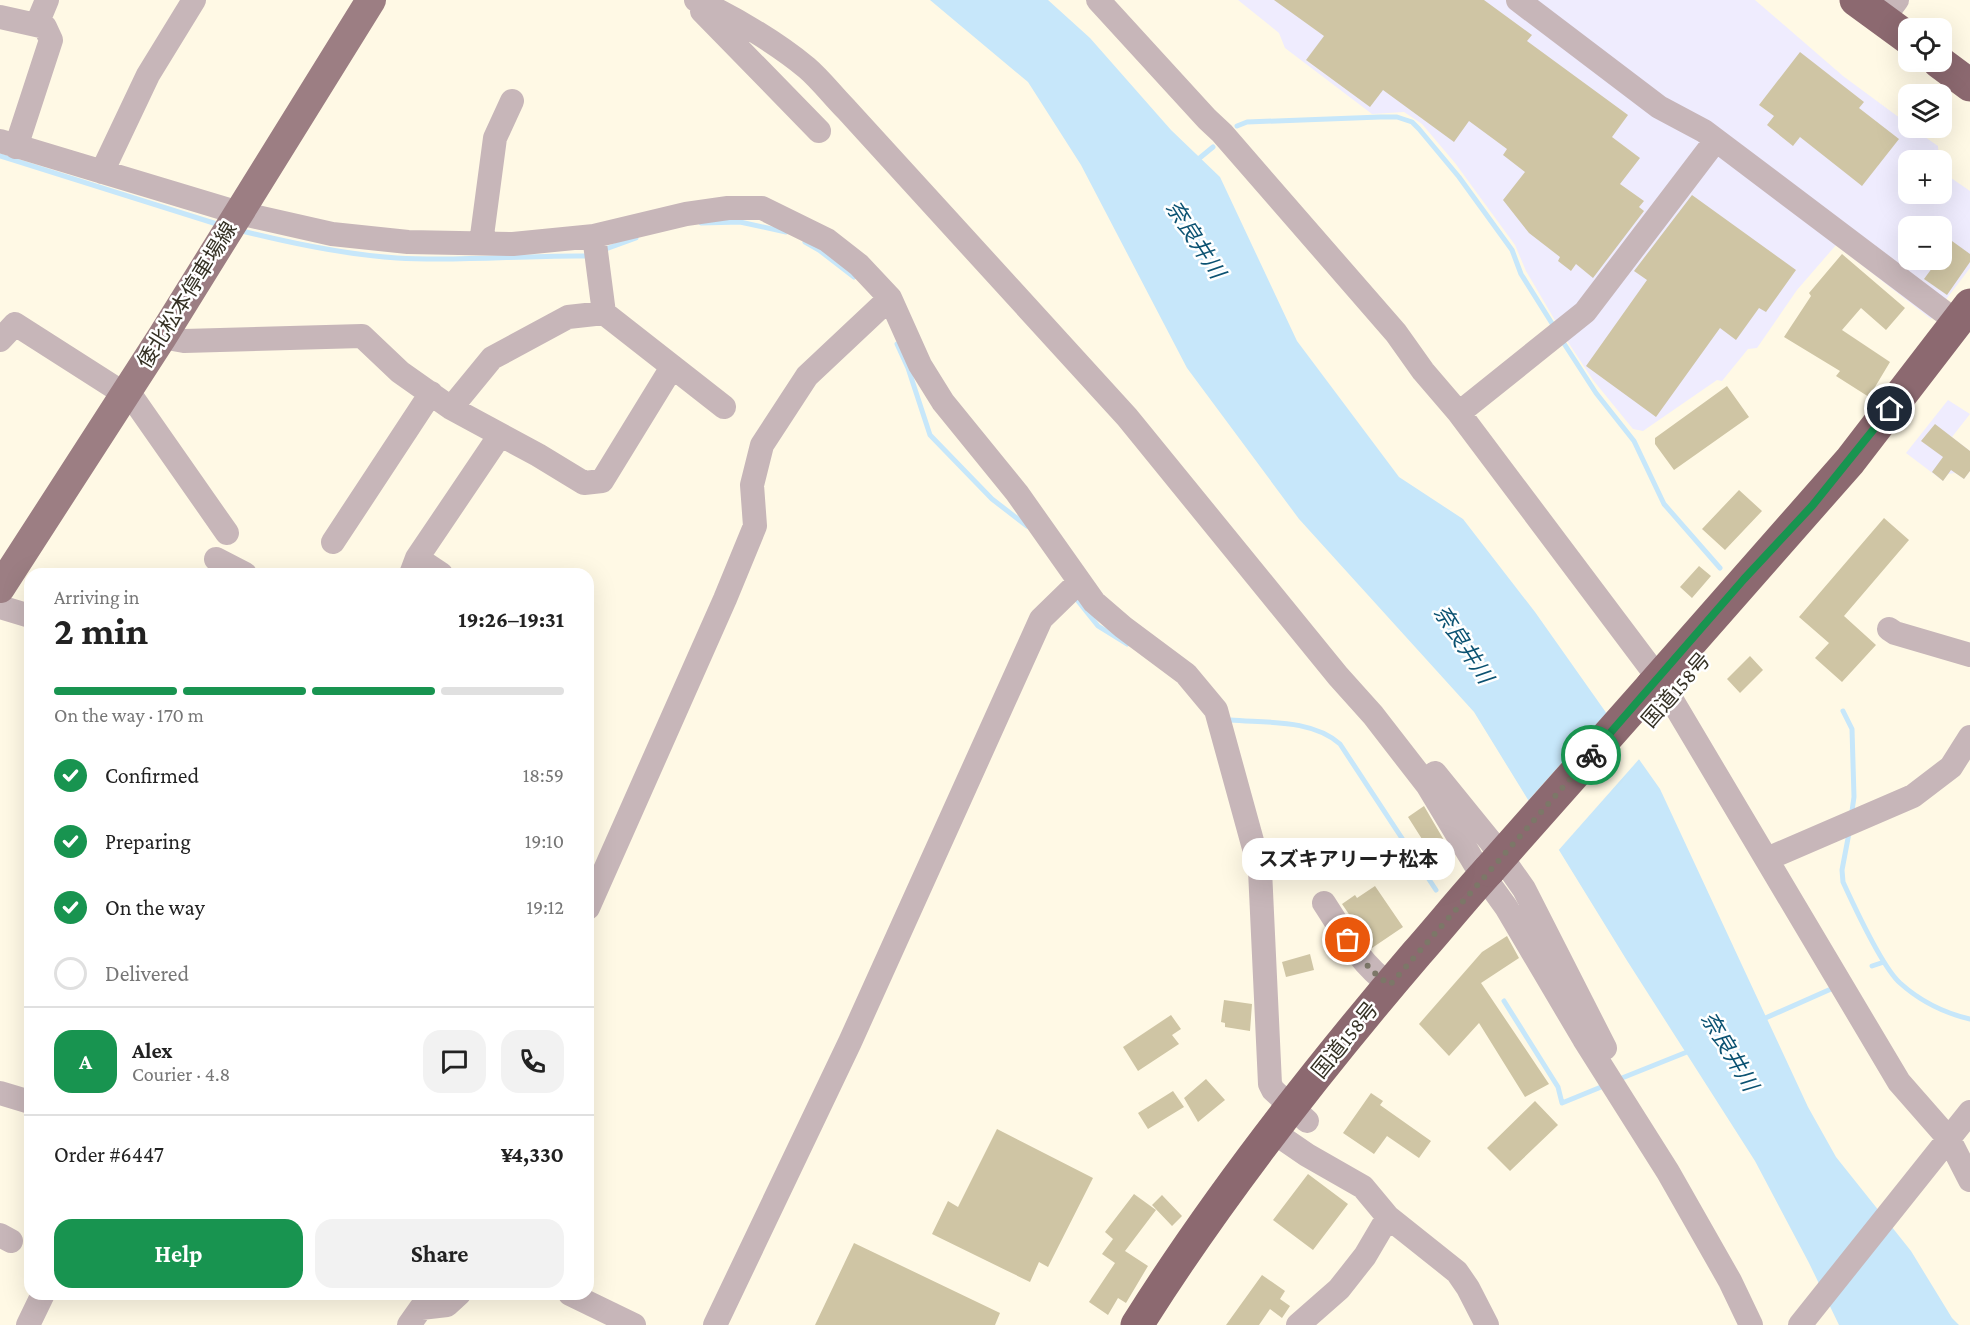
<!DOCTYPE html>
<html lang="en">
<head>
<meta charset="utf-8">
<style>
  body { margin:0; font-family:"Crimson Pro","Noto Sans JP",serif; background:#f2f2f2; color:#222; height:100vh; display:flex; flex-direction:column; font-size:22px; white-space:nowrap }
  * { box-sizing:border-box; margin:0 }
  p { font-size:20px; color:#767676 }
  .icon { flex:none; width:33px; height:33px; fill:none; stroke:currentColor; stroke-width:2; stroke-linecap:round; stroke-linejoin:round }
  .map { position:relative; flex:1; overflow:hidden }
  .drawer { position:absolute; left:24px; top:568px; width:570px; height:732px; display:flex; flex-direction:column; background:#fff; border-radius:18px; box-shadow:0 6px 24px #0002 }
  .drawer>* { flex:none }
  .buttons { position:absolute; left:1898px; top:18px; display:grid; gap:12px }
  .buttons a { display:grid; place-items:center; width:54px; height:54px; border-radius:12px; background:#fff; box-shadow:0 6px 24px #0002; font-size:30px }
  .pin { position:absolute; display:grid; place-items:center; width:51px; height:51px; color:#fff; margin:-26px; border:3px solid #fff; border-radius:50%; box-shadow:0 2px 6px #0007 }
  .courier { position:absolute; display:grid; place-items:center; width:60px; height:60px; margin:-30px; border:4px solid #189450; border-radius:50%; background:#fff; color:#222; box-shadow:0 2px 8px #0007 }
  .bubble { position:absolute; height:42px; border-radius:18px; background:#fff; box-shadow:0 6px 24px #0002; font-size:20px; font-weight:700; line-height:42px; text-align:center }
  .head em { font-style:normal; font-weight:700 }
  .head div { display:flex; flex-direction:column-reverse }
  .head { display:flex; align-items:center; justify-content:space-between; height:102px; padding:0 30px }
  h1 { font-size:39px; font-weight:700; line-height:45px }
  .bar { display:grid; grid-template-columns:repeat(4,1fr); gap:9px 6px; align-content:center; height:72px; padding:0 30px }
  .bar i { height:8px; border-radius:4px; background:#e0e0e0 }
  .bar .current { background:#189450 }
  .bar p { grid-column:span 4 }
  .line { display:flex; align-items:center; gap:15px; padding:0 30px; border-top:2px solid #e0e0e0 }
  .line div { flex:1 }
  .round { display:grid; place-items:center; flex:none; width:63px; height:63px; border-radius:18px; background:#f2f2f2 }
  ol { padding:0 30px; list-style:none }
  li { display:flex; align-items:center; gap:18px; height:66px }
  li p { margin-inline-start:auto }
  li .icon { padding:6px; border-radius:50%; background:#189450; color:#fff; stroke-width:4 }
  li:last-child { color:#767676 }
  li i { width:33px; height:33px; border:3px solid #e0e0e0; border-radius:50% }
  .primary-button { display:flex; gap:12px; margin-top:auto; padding:12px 30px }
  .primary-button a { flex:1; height:69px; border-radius:18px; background:#189450; color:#fff; font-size:24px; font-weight:700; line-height:69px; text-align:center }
  .primary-button a+a { background:#f2f2f2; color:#222 }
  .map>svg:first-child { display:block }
  .commercial { fill:#efecfe; fill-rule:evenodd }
  .water { fill:#c7e7fa }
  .pier { fill:#fff9e5 }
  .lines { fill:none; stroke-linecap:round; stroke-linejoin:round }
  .stream { stroke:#c7e7fa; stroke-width:5 }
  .building { fill:#cfc5a4 }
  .minor { stroke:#c7b6b9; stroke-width:24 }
  .major { stroke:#9c7e83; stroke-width:30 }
  .highway { stroke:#8c6970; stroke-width:33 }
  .highway-bridge { stroke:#8c6970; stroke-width:33 }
  .done { stroke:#7c7768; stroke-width:6; stroke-dasharray:0 10.8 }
  .route { stroke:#189450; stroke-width:8 }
  .labels { text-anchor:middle; stroke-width:5; stroke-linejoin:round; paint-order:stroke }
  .street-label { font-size:21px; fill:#353124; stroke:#fff }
  .water-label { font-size:22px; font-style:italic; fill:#0b5272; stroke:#fff }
</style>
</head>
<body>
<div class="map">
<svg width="1970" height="1325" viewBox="0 0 1970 1325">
  <rect width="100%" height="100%" fill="#fff9e5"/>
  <!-- commercial -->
  <path class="commercial" d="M 1238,0 L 1755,0 L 1843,76 L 1908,124 L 1908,128 L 1912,128 L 1938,146 L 1939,160 L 1908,160 L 1908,194 L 1941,194 L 1941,171 L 1970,191 L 1970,268 L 1931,319 L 1836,245 L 1797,290 L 1757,348 L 1748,349 L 1722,381 L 1717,380 L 1643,431 L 1633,429 L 1593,380 L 1566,339 L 1526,271 L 1515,245 L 1455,163 L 1422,124 L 1404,112 L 1372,114 L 1285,48 L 1279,33 ZM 1908,226 L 1941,226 L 1941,260 L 1908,260 Z
    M 1948,400 L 1970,414 L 1952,437 L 1970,451 L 1970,471 L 1964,479 L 1955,473 L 1948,474 L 1943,481 L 1906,453 Z"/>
  <!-- water -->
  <path class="water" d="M 930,0 L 1048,0 L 1090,38 L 1171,130 L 1220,177 L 1297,341 L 1399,477 L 1463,519 L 1535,612 L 1660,789 L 1808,1107 L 1836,1157 L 1911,1251 L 1952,1318 L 1959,1325 L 1839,1325 L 1809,1263 L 1755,1161 L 1626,959 L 1474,712 L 1299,519 L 1187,368 L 1081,165 L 1028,82 Z"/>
  <!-- pier -->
  <path class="pier" d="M 1608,711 L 1641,757 L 1557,852 L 1526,803 Z"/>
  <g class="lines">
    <!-- stream -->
    <path class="stream" d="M 1237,126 L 1247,122 L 1380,117 L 1397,117 L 1412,122 L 1419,129 L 1459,177 L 1512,250 L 1521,274 L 1553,325
      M 0,156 L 220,225
      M 1196,161 L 1213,147
      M 701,223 L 740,222 L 786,232
      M 238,230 C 286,242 347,255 397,258 C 460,262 523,255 586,256 L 591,254
      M 805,242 L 819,250 L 854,277
      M 603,250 L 636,238
      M 1563,342 L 1596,393 L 1634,441 L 1664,504 L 1720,568
      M 897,344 L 908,368 L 930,435 L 992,499 L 1027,526
      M 1074,596 L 1098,626 L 1127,644
      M 1843,711 L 1852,729 L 1854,797 L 1852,811
      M 1230,720 C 1266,723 1312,719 1340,744 L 1436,890
      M 1849,833 L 1842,870 L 1843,882 C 1854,906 1882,967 1900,983 C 1920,1001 1944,1013 1970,1019
      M 1872,966 L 1884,962
      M 1504,1001 L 1558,1087 L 1562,1103 L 1606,1085
      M 1761,1020 L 1831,989
      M 1617,1080 L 1692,1050"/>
  </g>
  <!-- building -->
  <path class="building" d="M 1274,0 L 1484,0 L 1532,35 L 1527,41 L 1628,115 L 1612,137 L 1640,158 L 1620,184 L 1644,201 L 1639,207 L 1644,211 L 1593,278 L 1576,264 L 1571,271 L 1558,261 L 1560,257 L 1529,233 L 1503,200 L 1525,172 L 1503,155 L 1507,149 L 1469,121 L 1454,142 L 1383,90 L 1370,107 L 1306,60 L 1324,36 Z
    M 1800,52 L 1864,102 L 1859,108 L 1899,139 L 1862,186 L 1800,137 L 1793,146 L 1767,125 L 1774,116 L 1759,105 Z
    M 1692,195 L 1796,270 L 1766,312 L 1759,308 L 1736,340 L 1720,328 L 1656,417 L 1586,366 L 1647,280 L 1634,271 Z
    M 1952,241 L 1970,254 L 1970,262 L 1947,295 L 1924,279 L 1938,260 L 1941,260 L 1941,256 Z
    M 1842,254 L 1905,308 L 1886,330 L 1861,308 L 1842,330 L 1890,362 L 1869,397 L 1836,376 L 1840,371 L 1784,337 L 1811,296 L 1809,293 Z
    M 1727,386 L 1749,417 L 1674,470 L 1655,444 L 1655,438 Z
    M 1935,424 L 1970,451 L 1970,471 L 1964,479 L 1951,470 L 1943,481 L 1932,472 L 1943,457 L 1921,441 Z
    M 1739,490 L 1762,511 L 1725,550 L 1702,529 Z
    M 1884,518 L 1909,540 L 1844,616 L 1876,645 L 1842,682 L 1815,658 L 1829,643 L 1799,617 Z
    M 1699,566 L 1711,576 L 1692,598 L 1680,587 Z
    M 1750,656 L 1763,670 L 1740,693 L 1727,679 Z
    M 1424,806 L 1455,859 L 1441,869 L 1408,817 Z
    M 1375,886 L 1403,927 L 1372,948 L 1342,904 L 1355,895 L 1357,898 Z
    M 1507,936 L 1519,958 L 1481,983 L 1549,1084 L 1525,1097 L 1479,1023 L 1449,1056 L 1419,1024 L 1482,952 Z
    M 1310,954 L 1314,970 L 1286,977 L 1282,962 Z
    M 1224,1000 L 1252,1004 L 1250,1031 L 1225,1027 L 1225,1023 L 1221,1022 Z
    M 1171,1015 L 1181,1029 L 1172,1035 L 1179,1044 L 1138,1071 L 1123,1047 Z
    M 1206,1079 L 1225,1100 L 1198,1122 L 1184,1098 Z
    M 1173,1091 L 1184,1107 L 1148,1129 L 1138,1113 Z
    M 1371,1093 L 1383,1101 L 1380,1105 L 1431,1141 L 1419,1158 L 1387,1136 L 1374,1154 L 1343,1133 Z
    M 1535,1101 L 1558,1125 L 1510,1171 L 1487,1148 Z
    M 997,1129 L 1093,1178 L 1048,1267 L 1039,1262 L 1030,1282 L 932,1234 L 948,1201 L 958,1207 Z
    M 1308,1174 L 1348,1204 L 1313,1250 L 1273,1220 Z
    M 1134,1194 L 1156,1210 L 1125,1251 L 1148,1266 L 1126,1303 L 1118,1298 L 1108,1315 L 1089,1302 L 1115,1263 L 1102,1254 L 1113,1239 L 1105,1232 Z
    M 1162,1195 L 1182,1216 L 1172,1226 L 1152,1205 Z
    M 854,1243 L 1000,1313 L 995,1325 L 815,1325 Z
    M 1262,1275 L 1285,1291 L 1280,1299 L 1290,1306 L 1282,1318 L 1270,1309 L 1259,1325 L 1226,1325 Z"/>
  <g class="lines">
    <!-- minor -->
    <path class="minor" d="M 696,0 C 732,16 777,43 807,68 C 821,80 833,96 846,109 L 1127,417 L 1338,676 L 1373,715 L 1428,786 L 1475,864 L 1506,907 L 1584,1039 L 1668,1172 L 1730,1281 L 1751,1325
      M 1098,0 L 1207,119 L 1222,133 L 1396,333 L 1423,371 L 1459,413 L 1659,679
      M 1518,0 L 1659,107 L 1704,131 L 1957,322
      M 702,11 L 819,131
      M 0,17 L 45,27 L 51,40 L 16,147
      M 1883,19 L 1897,0
      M 37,24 L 47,0
      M 0,141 L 239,213 L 332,234 L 408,242 L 513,244 L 594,236 L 686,214 L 728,208 L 762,208 L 827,240 L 859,265 L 890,298 L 920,365 L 943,402 L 1017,493 L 1094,602 L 1123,627 L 1186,674 L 1216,710 L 1260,870 L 1270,1084 L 1273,1090 L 1307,1121
      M 102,172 L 148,75 L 194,0
      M 594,236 L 604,313 L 724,407
      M 481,243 L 495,138 L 512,101
      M 162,337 L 184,341 L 362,336 L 400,372 L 451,408 L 538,455 L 584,483 L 602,481 L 672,367
      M 0,340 L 15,324 L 134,400 L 227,533
      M 451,408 L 492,358 L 568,317 L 604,313
      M 1459,413 L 1585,312 L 1716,140
      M 333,542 L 431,393
      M 417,558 L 441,574
      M 216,559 L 245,574
      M 411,574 L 417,558 L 500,435
      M 0,607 L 30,616
      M 1889,629 L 1895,633 L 1970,655
      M 1670,697 L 1899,1082 L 1949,1139 L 1970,1180
      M 1435,773 L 1491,842 L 1524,889 L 1605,1048
      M 1767,859 L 1913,796 L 1951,767 L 1970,737
      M 1324,903 C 1343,932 1360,964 1390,985
      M 588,908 L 725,599 L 755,526 L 752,485 L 762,445 L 807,376 L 890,298
      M 0,1093 L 30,1102
      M 1272,1131 L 1307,1155 L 1363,1187 L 1388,1217 L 1457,1272 L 1468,1288 L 1487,1325
      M 0,1235 L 11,1241
      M 570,1294 L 634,1325
      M 28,1325 L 43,1294
      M 409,1325 L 421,1308 L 447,1305 L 459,1294
      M 715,1325 L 850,1042 L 1041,619 L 1079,582
      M 1298,1325 L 1339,1289 L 1365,1256 L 1388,1217
      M 1800,1325 L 1970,1112"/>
    <!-- major -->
    <path class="major" d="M 0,588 L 162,337 L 371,0"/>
    <!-- highway -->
    <path class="highway" d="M 1856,0 L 1908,38
      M 1939,62 L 1970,85
      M 1652,686 L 1850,461 L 1970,305
      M 1137,1325 C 1220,1193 1316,1071 1417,953 C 1441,926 1464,897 1489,870"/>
    <!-- highway-bridge -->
    <path class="highway-bridge" d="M 1489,870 L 1652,686"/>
  </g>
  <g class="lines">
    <!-- done -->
    <path class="done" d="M 1348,940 C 1360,958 1372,973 1390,985 L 1591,755"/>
    <!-- route -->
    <path class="route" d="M 1591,755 L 1744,579 L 1812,506 L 1890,409"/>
  </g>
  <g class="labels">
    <!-- street labels -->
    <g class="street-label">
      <text transform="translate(187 295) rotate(-58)" y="7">倭北松本停車場線</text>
      <text transform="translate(1676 690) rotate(-49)" y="7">国道158号</text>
      <text transform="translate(1345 1040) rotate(-51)" y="7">国道158号</text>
    </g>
    <!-- water labels -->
    <g class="water-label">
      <text transform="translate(1196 239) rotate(57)" y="8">奈良井川</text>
      <text transform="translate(1464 644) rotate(57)" y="8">奈良井川</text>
      <text transform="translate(1730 1051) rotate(59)" y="8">奈良井川</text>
    </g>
  </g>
</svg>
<div class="buttons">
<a><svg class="icon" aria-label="locate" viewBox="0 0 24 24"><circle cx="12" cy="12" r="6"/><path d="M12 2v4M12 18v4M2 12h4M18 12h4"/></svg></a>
<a><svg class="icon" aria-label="layers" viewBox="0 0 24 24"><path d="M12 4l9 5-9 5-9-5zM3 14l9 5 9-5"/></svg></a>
<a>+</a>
<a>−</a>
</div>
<div class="pin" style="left:1348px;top:940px;background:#ea580c"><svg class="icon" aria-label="bag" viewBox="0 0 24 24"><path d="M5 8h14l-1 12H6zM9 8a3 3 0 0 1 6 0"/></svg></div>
<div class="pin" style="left:1890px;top:409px;background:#1f2937"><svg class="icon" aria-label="home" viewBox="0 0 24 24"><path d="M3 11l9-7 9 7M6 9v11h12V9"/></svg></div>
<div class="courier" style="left:1591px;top:755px"><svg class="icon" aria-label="bike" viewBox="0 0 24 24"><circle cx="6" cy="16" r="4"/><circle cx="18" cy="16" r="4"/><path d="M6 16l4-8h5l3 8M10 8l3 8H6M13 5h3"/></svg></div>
<div class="bubble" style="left:1242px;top:838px;width:213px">スズキアリーナ松本</div>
<section class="drawer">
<div class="head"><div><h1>2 min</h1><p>Arriving in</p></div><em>19:26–19:31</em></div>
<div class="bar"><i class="current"></i><i class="current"></i><i class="current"></i><i></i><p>On the way · 170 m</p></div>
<ol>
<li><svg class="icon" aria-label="check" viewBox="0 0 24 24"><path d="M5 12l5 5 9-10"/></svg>Confirmed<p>18:59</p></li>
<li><svg class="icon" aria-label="check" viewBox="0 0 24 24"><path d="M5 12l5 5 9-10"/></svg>Preparing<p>19:10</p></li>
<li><svg class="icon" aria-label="check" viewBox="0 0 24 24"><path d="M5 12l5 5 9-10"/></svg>On the way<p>19:12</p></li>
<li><i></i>Delivered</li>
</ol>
<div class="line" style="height:108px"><b class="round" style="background:#189450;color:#fff">A</b><div><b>Alex</b><p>Courier · 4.8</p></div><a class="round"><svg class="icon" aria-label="chat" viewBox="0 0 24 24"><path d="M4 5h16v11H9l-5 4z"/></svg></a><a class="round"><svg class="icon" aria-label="phone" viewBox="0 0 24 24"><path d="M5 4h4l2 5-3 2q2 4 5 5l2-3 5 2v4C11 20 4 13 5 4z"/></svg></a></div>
<div class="line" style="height:78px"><div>Order #6447</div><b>¥4,330</b></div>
<div class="primary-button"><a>Help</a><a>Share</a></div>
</section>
</div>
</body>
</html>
